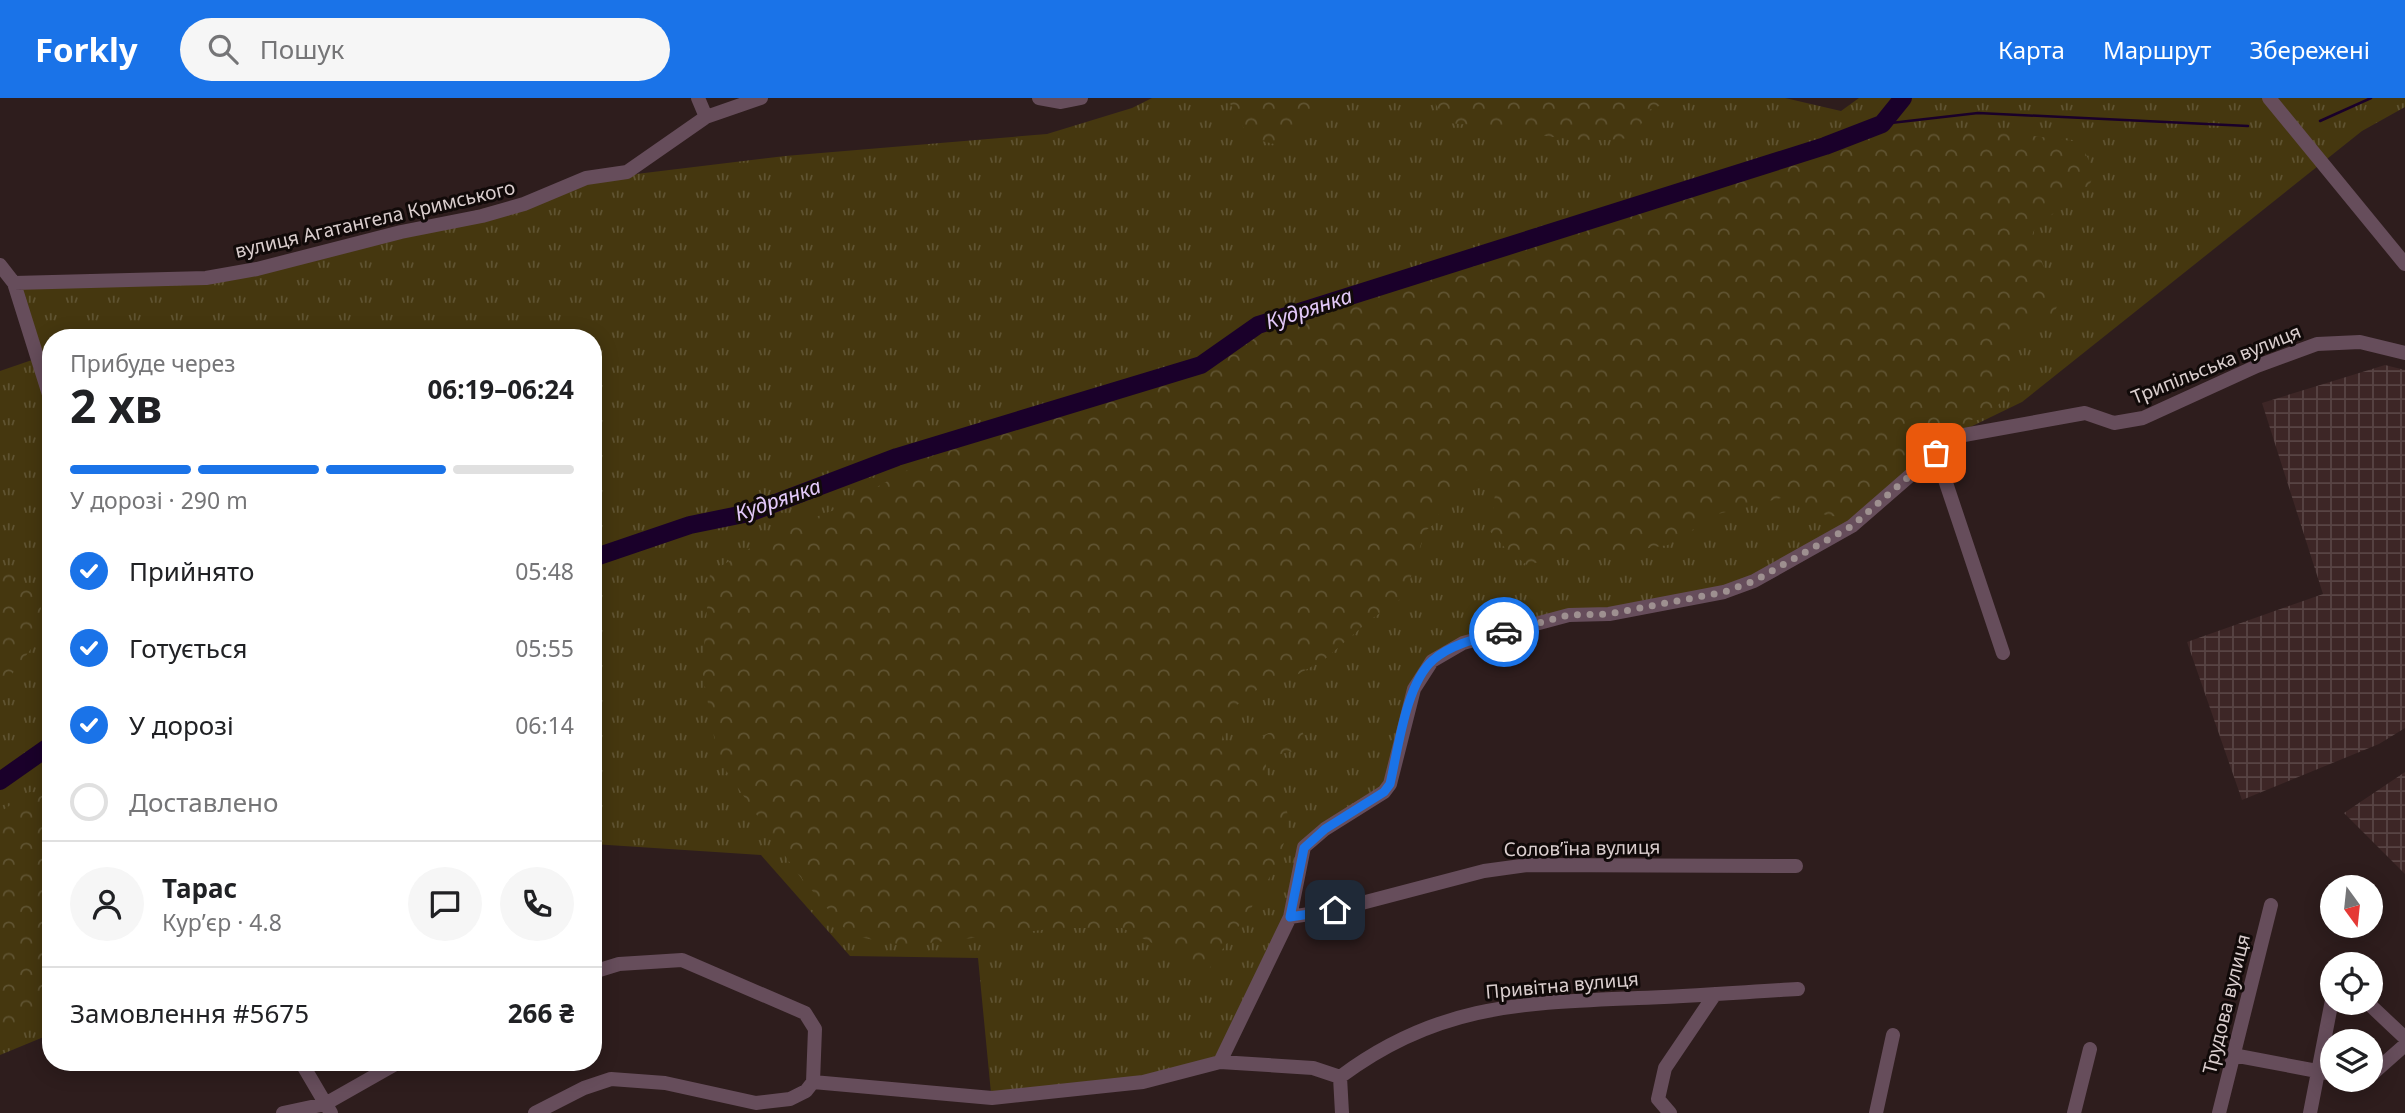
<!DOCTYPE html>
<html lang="uk">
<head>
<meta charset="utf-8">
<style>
  body { margin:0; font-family:"Noto Sans",sans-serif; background:#f6f6f6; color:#202124; height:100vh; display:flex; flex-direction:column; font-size:26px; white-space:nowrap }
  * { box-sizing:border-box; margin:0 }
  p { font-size:23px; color:#757577 }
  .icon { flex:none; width:38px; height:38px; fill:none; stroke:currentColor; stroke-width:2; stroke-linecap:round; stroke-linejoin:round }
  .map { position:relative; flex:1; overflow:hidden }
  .panel { position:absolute; left:42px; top:231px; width:560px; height:742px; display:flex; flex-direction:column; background:#fff; border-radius:28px; box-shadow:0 4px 18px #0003 }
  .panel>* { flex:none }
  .needle { width:46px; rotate:165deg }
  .fabs { position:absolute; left:2320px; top:777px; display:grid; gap:14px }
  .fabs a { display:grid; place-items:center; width:63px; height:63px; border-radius:50%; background:#fff; box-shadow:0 4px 18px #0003; font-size:35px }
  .pin { position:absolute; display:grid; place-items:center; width:60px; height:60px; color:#fff; margin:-30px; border-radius:14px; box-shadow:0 4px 10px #0006 }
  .courier { position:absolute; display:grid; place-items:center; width:70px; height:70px; margin:-35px; border:5px solid #1a73e8; border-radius:50%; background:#fff; color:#222; box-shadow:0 2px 9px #0007 }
  .headline em { font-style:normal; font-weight:700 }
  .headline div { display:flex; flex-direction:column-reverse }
  .headline { display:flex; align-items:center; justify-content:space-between; height:119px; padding:0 28px }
  h1 { font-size:46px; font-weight:700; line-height:52px }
  .bar { display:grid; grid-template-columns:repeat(4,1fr); gap:10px 7px; align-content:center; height:84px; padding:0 28px }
  .bar i { height:9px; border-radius:5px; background:#e0e0e0 }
  .bar .current { background:#1a73e8 }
  .bar p { grid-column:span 4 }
  .line { display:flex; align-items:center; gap:18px; padding:0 28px; border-top:2px solid #e0e0e0 }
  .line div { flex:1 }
  .round { display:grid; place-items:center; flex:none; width:74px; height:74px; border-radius:37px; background:#f6f6f6 }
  ol { padding:0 28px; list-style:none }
  li { display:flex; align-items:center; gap:21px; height:77px }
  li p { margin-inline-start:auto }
  li .icon { padding:7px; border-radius:50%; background:#1a73e8; color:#fff; stroke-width:4 }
  li:last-child { color:#757577 }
  li i { width:38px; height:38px; border:4px solid #e0e0e0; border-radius:50% }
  header { display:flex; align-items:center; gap:42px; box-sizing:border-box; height:98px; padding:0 35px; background:#1a73e8; color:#fff }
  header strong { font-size:33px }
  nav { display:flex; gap:38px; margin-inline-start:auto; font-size:24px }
  .search { width:490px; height:63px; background:#f6f6f6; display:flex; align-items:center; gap:18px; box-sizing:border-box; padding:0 24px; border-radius:38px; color:#757577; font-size:26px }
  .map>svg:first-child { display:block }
  .industrial { fill:url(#industrial-grid) }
  .grass { fill:url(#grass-tufts) }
  .forest { fill:url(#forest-crowns) }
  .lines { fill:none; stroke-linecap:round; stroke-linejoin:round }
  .stream { stroke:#1a002a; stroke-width:2.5 }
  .river { stroke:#1a002a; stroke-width:18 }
  .minor { stroke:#664d5b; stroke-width:14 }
  .done { stroke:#9e9090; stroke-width:7; stroke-dasharray:0 12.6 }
  .route { stroke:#1a73e8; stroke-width:9 }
  .labels { text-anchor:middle; stroke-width:6; stroke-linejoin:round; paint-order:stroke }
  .street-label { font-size:19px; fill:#dacece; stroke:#110a09 }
  .water-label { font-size:21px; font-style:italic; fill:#e3c9f9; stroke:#110a09 }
</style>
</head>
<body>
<header>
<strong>Forkly</strong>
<div class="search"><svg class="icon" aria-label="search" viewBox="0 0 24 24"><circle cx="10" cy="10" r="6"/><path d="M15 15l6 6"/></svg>Пошук</div>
<nav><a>Карта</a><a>Маршрут</a><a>Збережені</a></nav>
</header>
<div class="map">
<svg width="2405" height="1015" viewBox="0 0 2405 1015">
  <defs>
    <pattern id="industrial-grid" width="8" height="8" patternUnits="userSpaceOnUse" patternTransform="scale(1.75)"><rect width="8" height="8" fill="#3d2626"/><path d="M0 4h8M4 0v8" fill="none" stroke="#584444"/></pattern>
    <pattern id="grass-tufts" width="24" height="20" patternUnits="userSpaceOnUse" patternTransform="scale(1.75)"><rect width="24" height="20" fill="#45370f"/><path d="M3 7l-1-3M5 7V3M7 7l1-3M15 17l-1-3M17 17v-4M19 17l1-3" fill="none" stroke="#5f5331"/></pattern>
    <pattern id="forest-crowns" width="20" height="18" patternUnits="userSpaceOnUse" patternTransform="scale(1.75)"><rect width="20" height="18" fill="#45370f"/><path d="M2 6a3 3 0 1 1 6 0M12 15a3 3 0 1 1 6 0" fill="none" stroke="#5f5331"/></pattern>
  </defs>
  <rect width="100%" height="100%" fill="#2e1d1d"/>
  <!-- industrial -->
  <path class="industrial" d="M 2385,267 L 2405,272 L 2405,630 L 2379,646 L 2242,702 L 2187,544 L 2323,496 L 2262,305 Z
    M 2405,674 L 2405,776 L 2344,715 Z"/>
  <!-- grass -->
  <path class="grass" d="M 1152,0 L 1785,0 L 1841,13 L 1859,0 L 2405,0 L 2405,9 L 2362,33 L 2022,304 L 1962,333 L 1850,424 L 1798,456 L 1723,490 L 1609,511 L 1429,559 L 1381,691 L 1300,747 L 1286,818 L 1217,960 L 1143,979 L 991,995 L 978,860 L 850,858 L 761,757 L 593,746 L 593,240 L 51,240 L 51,288 L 20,188 L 206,182 L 567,89 L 628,77 L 785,58 L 1047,36 L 1132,10 Z
    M 32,262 L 51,316 L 51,936 L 0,957 L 0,273 Z"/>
  <!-- forest -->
  <path class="forest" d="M 1227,0 L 1335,0 L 1282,48 L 1249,40 Z
    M 1432,0 L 1679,0 L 1649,12 L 1634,39 C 1571,50 1509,28 1447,25 Z
    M 1889,29 L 2018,36 L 2080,44 L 2095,75 L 2089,88 C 2072,93 2058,96 2053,116 L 2035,127 L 2033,140 L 2058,206 C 2052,227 2023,221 2012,235 C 2014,255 2018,274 2009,293 C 1998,315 1976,317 1958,330 C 1933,348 1863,415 1838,418 C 1821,420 1803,405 1789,398 L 1718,416 L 1668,447 L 1618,455 L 1592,454 L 1566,457 L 1527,467 L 1507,452 L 1486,429 L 1494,409 L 1495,392 L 1486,381 L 1470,383 L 1453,392 L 1442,408 L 1434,426 L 1425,433 L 1405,498 L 1370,522 L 1325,561 L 1295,578 L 1266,585 L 1237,607 L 1225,626 L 1220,652 L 1231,662 C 1252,642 1272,627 1302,632 L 1305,641 L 1302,651 L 1277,657 L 1266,665 C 1266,689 1281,689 1286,708 C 1299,758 1232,834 1206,876 L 1192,875 L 1164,851 L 1122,830 L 1059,830 L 903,848 L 850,837 L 797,775 L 718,661 L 702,572 L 710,475 L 776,434 L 837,411 L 971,337 L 1197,272 L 1262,230 Z
    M 0,474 L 16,475 L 40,501 L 43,535 L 0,592 Z
    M 30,694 L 51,695 L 51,913 L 0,933 L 0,714 Z"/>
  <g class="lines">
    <!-- stream -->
    <path class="stream" d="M 2320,23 L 2371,0
      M 1882,26 L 1978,15 L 2248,28"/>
    <!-- river -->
    <path class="river" d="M 593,460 L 690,427 L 749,415 L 897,359 L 1201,267 L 1258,227 L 1825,48 L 1882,26 L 1903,0
      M 0,683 L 51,647"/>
    <!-- minor -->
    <path class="minor" d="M 698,0 L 706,19
      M 1039,0 L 1061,4 L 1081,0
      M 2269,0 L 2405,166
      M 0,167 L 14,185 L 51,303
      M 14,185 L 206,180 L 257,171 L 401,134 L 482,118 L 524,106 L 586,80 L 627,74 L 706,19 L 761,0
      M 1936,355 L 2003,555
      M 1290,819 L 1335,812 L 1484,773 L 1528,767 L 1796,768
      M 593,874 L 619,866 L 682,862 L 805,915 L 815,931 L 813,984
      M 2368,905 L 2405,940
      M 2233,957 L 2333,976
      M 301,964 L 331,1015
      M 1220,964 L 1313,970 L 1340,979 C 1437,906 1522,905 1638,900 C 1691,898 1745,894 1798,891
      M 2371,977 L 2405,947
      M 1340,979 L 1342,1015
      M 283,1015 L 325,1006 L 399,964
      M 535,1015 L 584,990 L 611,981 L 665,985 L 756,1005 L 790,1001 L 806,993 L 813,984 L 992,1000 L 1143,984 L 1220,964 L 1290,819 L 1304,749 L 1325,731 L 1384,694 L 1390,686 L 1414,591 L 1432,563 L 1463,545 L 1569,517 L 1609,516 L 1724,494 L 1754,483 L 1852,428 L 1936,355 L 1964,337 L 2085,315 L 2114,325 L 2143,320 L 2257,268 L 2317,246 L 2360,244 L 2405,255
      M 1670,1015 L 1658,1001 L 1665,970 L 1715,896
      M 1876,1015 L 1893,937
      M 2074,1015 L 2090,951
      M 2219,1015 L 2271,807
      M 2310,1015 L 2333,897"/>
  </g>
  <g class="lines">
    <!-- done -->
    <path class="done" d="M 1504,534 L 1569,517 L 1609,516 L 1724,494 L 1754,483 L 1852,428 L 1936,355"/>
    <!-- route -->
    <path class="route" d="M 1335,812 L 1290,819 L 1304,750 L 1325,731 L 1384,694 L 1390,686 C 1398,652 1406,585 1433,562 C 1452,545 1480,540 1504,534"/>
  </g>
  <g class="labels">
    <!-- street labels -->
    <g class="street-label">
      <text transform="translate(375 121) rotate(-13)" y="7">вулиця Агатангела Кримського</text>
      <text transform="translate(2216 266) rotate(-22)" y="7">Трипільська вулиця</text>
      <text transform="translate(1582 750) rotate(-1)" y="7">Соловʼїна вулиця</text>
      <text transform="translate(1562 887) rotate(-5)" y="7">Привітна вулиця</text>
      <text transform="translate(2226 906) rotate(-76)" y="7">Трудова вулиця</text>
    </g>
    <!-- water labels -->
    <g class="water-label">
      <text transform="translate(1309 211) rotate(-18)" y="7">Кудрянка</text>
      <text transform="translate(778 402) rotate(-19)" y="7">Кудрянка</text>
    </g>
  </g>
</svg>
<div class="fabs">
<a><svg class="needle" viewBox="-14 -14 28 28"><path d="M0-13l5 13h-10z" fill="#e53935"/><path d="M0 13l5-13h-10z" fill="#757577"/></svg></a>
<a><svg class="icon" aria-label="locate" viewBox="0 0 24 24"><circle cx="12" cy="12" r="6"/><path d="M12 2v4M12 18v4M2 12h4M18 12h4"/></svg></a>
<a><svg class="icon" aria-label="layers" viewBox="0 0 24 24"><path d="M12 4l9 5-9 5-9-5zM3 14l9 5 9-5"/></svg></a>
</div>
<div class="pin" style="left:1936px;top:355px;background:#ea580c"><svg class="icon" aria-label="bag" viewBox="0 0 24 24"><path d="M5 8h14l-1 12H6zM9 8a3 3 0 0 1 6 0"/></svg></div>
<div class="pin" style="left:1335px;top:812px;background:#1f2937"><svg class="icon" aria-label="home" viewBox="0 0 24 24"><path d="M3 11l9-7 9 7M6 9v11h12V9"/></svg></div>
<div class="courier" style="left:1504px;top:534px"><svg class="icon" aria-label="car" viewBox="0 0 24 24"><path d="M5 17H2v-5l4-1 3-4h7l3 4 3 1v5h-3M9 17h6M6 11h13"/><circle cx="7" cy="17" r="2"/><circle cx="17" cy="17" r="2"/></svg></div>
<section class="panel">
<div class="headline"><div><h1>2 хв</h1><p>Прибуде через</p></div><em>06:19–06:24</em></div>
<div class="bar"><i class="current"></i><i class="current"></i><i class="current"></i><i></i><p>У дорозі · 290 m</p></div>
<ol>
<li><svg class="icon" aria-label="check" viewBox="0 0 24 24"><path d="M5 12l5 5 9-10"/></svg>Прийнято<p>05:48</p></li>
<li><svg class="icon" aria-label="check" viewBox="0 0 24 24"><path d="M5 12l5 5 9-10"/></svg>Готується<p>05:55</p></li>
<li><svg class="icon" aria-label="check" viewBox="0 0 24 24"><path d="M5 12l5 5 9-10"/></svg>У дорозі<p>06:14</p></li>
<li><i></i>Доставлено</li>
</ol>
<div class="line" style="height:126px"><a class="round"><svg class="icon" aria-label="person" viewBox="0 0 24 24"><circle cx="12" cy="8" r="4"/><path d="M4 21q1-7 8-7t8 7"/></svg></a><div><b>Тарас</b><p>Кур’єр · 4.8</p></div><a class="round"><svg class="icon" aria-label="chat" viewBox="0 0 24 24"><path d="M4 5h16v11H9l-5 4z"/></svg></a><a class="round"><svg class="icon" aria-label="phone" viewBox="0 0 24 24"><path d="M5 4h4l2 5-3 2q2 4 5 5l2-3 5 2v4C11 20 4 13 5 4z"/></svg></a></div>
<div class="line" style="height:91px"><div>Замовлення #5675</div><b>266 ₴</b></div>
</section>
</div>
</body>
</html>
